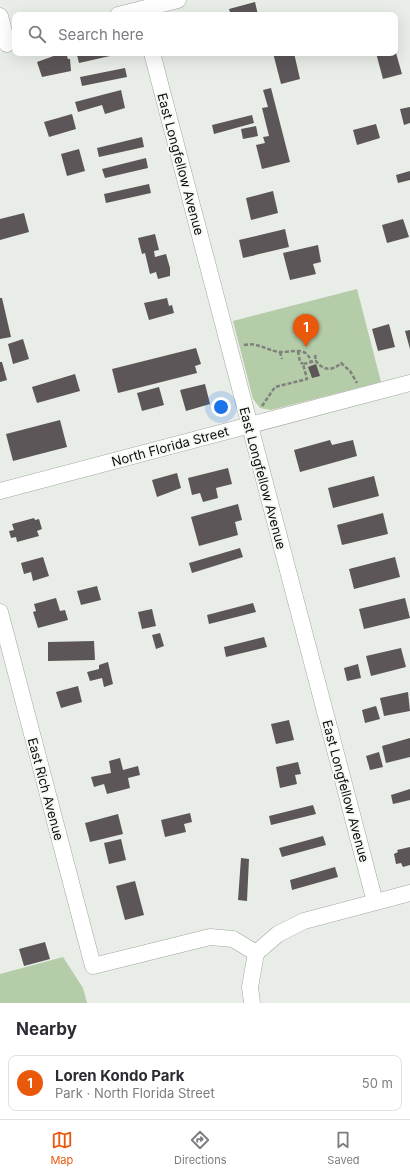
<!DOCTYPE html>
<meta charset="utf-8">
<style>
:root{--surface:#fff;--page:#f2f2f3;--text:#2b2b33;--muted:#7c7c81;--line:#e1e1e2;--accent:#ea580c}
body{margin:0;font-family:Inter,sans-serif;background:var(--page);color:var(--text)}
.you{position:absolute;left:221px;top:407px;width:14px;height:14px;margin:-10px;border:3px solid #fff;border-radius:50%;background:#1a73e8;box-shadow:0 0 0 6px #1a73e833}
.badge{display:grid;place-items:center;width:26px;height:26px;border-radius:50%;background:var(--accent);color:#fff;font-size:13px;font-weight:700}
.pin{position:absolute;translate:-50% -33px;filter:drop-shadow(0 1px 2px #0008)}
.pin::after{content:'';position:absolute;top:21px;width:14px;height:12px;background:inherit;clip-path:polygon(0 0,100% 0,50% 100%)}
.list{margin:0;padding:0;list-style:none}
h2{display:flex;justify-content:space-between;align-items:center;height:52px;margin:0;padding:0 16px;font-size:17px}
h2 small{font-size:13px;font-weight:400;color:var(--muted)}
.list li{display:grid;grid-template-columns:26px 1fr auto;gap:12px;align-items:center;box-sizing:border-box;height:56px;margin:0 8px 8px;padding:0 8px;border:1px solid var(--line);border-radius:8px}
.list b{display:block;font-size:15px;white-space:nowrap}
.list p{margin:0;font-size:13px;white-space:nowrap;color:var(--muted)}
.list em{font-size:13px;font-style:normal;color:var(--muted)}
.icon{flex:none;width:22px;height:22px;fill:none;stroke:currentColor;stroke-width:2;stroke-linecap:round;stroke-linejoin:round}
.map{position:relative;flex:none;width:410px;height:1003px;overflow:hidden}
.search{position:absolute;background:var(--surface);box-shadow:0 4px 16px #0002;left:12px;right:12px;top:12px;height:44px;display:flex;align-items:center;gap:10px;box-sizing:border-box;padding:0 14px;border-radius:8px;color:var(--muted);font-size:15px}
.sheet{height:116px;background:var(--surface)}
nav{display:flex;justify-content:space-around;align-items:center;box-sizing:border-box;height:56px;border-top:1px solid var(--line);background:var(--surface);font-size:11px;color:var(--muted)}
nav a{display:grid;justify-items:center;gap:2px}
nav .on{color:var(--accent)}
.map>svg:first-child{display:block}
.green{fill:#b5cca8}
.building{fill:#5c5658}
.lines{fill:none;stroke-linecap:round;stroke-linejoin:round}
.minor-casing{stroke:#a3a7a1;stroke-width:17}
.path{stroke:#7f817d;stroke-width:2.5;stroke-dasharray:4 2;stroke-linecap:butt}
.minor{stroke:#fff;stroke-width:16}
.labels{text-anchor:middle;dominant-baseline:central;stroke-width:4;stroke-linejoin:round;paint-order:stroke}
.street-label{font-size:13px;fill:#0d0e0c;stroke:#f6faf4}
</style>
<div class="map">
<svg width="410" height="1003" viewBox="0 0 410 1003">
<rect width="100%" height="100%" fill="#e9ede7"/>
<g class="green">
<path d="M357,289L381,382L271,410L260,408L253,399L233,321Z"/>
<path d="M63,957L83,988L87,1003H0V974Z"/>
</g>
<g class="building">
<path d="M255,2L258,15H231L229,9Z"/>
<path d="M62,53H66L68,59H70L71,71L42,77L37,62Z"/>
<path d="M87,53H110V56L79,63L77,55Z"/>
<path d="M273,53H294L300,79L281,84Z"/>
<path d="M376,53H396L402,74L383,79Z"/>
<path d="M125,68L127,77L82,86L80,77Z"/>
<path d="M271,88L290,162L262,169L256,145L265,143L263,137L269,136L262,108L268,107L263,90Z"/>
<path d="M121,90L125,108L105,114L102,105L78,112L75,102Z"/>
<path d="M410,107V123L404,125L400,109Z"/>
<path d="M72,114L76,129L49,137L44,122Z"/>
<path d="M252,115L254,123L214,134L212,125Z"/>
<path d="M376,124L380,138L357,145L353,130Z"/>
<path d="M256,126L258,136L243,139L241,129Z"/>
<path d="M142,137L144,147L99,157L97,148Z"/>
<path d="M79,149L85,171L67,176L61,154Z"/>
<path d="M146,158L148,168L105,178L102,169Z"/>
<path d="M410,171V180L398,183L396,175Z"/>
<path d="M149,184L151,193L106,203L104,194Z"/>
<path d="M273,191L278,213L251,220L246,198Z"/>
<path d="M24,213L29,232L0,240V219Z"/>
<path d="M403,219L409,237L387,243L382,225Z"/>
<path d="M285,229L289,247L243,258L239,240Z"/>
<path d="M155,234L159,250L154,251L155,257L166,254L170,268V276L158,279L156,272L150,274L145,253L142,254L138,238Z"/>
<path d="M318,245L321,262L313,264L316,274L290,280L283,253Z"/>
<path d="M0,298H2L11,337L0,339Z"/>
<path d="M167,298L169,306L172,305L174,313L149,320L144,303Z"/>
<path d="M389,324L395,347L378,351L372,329Z"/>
<path d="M410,330V349L405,331Z"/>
<path d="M23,339L29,359L13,364L8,344Z"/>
<path d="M196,348L201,364L195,366L197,373L118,393L112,369Z"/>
<path d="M0,362H2L7,380L0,382Z"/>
<path d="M316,364L320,376L312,378L308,367Z"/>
<path d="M75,374L80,391L37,403L32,387Z"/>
<path d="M205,384L210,404L186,411L180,390Z"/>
<path d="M159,387L164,405L142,411L137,393Z"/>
<path d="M60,420L67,447L13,461L6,434Z"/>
<path d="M330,440L332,445L353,440L357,456L300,472L294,450Z"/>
<path d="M228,468L232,484L216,488L218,498L203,502L200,493L192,495L188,478Z"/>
<path d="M177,473L181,488L157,497L152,480Z"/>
<path d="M374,476L379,496L333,508L328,488Z"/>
<path d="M238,504L242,520L235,522L238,535L199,546L191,517Z"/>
<path d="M383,513L388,534L342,545L337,525Z"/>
<path d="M34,518L35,520L39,519L42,529L37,531L39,536L17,542L16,537L11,538L9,531L14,530L12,524Z"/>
<path d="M240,548L243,557L192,573L189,563Z"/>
<path d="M43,557L49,576L33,581L31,572L24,574L21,563Z"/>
<path d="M395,557L400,577L354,589L349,569Z"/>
<path d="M97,586L101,600L81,605L77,591Z"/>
<path d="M56,598L60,611L65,610L68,620L38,628L33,612L36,611L34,604Z"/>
<path d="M405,598L410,618L364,629L359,609Z"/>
<path d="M253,603L256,612L209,624L207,615Z"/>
<path d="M152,609L156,626L142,629L138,612Z"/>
<path d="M160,633L164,646L156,649L152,635Z"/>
<path d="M264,637L267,647L226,657L224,647Z"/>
<path d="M94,641L95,660L48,661V642Z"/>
<path d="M401,648L406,667L371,676L366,656Z"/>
<path d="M108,662L113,684L104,687L102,678L90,681L87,672L99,669V665Z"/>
<path d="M358,664L361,678L347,681L344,668Z"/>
<path d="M78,686L82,702L61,708L56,692Z"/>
<path d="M408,692L410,711L384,716L380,698Z"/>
<path d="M376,706L380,719L365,723L362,710Z"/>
<path d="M289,720L294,740L276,744L271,724Z"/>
<path d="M410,738V757L386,763L382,746Z"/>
<path d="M379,752L383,767L370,770L366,756Z"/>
<path d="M120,758L123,770L138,766L140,775L128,778L130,788L107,794L104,784L94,787L91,777L111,773L109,761Z"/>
<path d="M298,762L301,774L295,775L297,784L280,788L276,767Z"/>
<path d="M410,789V800L393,804L391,795Z"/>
<path d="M313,805L316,814L271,825L269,816Z"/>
<path d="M190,813L192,822L184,824L186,832L165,837L161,820Z"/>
<path d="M118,814L123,834L90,842L85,823Z"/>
<path d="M323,836L326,845L282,857L279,848Z"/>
<path d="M121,839L126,860L109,864L104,843Z"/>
<path d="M410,847V865L403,867L401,863L396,864L394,854L398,852L397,850Z"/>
<path d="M241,858L249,859L247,901L238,900Z"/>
<path d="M335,867L338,877L292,890L290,880Z"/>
<path d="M135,881L144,915L125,920L116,886Z"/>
<path d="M45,942L50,959L24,966L19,949Z"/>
</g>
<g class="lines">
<g class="minor-casing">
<g id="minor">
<path d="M118,15L178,0"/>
<path d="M0,16L7,44"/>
<path d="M152,53L375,902"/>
<path d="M0,491L410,383"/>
<path d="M0,612L93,966L210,937L233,939L256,953"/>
<path d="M256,953L278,934L304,921L410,893"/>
<path d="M252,1003L250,987L256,953"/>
</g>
</g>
<g class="path">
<path d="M244,345C258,342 266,350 279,352C291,353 307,345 311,362L316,361C323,371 333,371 341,363L350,371L357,383"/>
<path d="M298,351L300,362L303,364"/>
<path d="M280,352L282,359"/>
<path d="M315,355L316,361"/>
<path d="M262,406L275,387L307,379L303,364L311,362"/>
</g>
<use href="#minor" class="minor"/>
</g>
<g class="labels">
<g class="street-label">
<text transform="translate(181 164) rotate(75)">East Longfellow Avenue</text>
<text transform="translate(170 446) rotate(-15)">North Florida Street</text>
<text transform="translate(263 478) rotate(75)">East Longfellow Avenue</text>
<text transform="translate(46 789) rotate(75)">East Rich Avenue</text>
<text transform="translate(346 791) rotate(75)">East Longfellow Avenue</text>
</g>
</g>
</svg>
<div class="you"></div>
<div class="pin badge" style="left:306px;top:347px">1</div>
<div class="search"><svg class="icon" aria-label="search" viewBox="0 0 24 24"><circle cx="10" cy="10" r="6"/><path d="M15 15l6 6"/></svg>Search here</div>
</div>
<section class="sheet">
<h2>Nearby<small></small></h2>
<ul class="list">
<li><span class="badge">1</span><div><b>Loren Kondo Park</b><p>Park · North Florida Street</p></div><em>50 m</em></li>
</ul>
</section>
<nav>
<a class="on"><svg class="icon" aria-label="map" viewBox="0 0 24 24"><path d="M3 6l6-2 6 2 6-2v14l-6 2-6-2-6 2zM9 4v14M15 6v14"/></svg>Map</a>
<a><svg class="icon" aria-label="directions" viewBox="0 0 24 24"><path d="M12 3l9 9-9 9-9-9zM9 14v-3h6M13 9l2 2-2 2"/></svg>Directions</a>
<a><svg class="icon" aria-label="saved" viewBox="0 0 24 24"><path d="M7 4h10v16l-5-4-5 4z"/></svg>Saved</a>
</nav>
